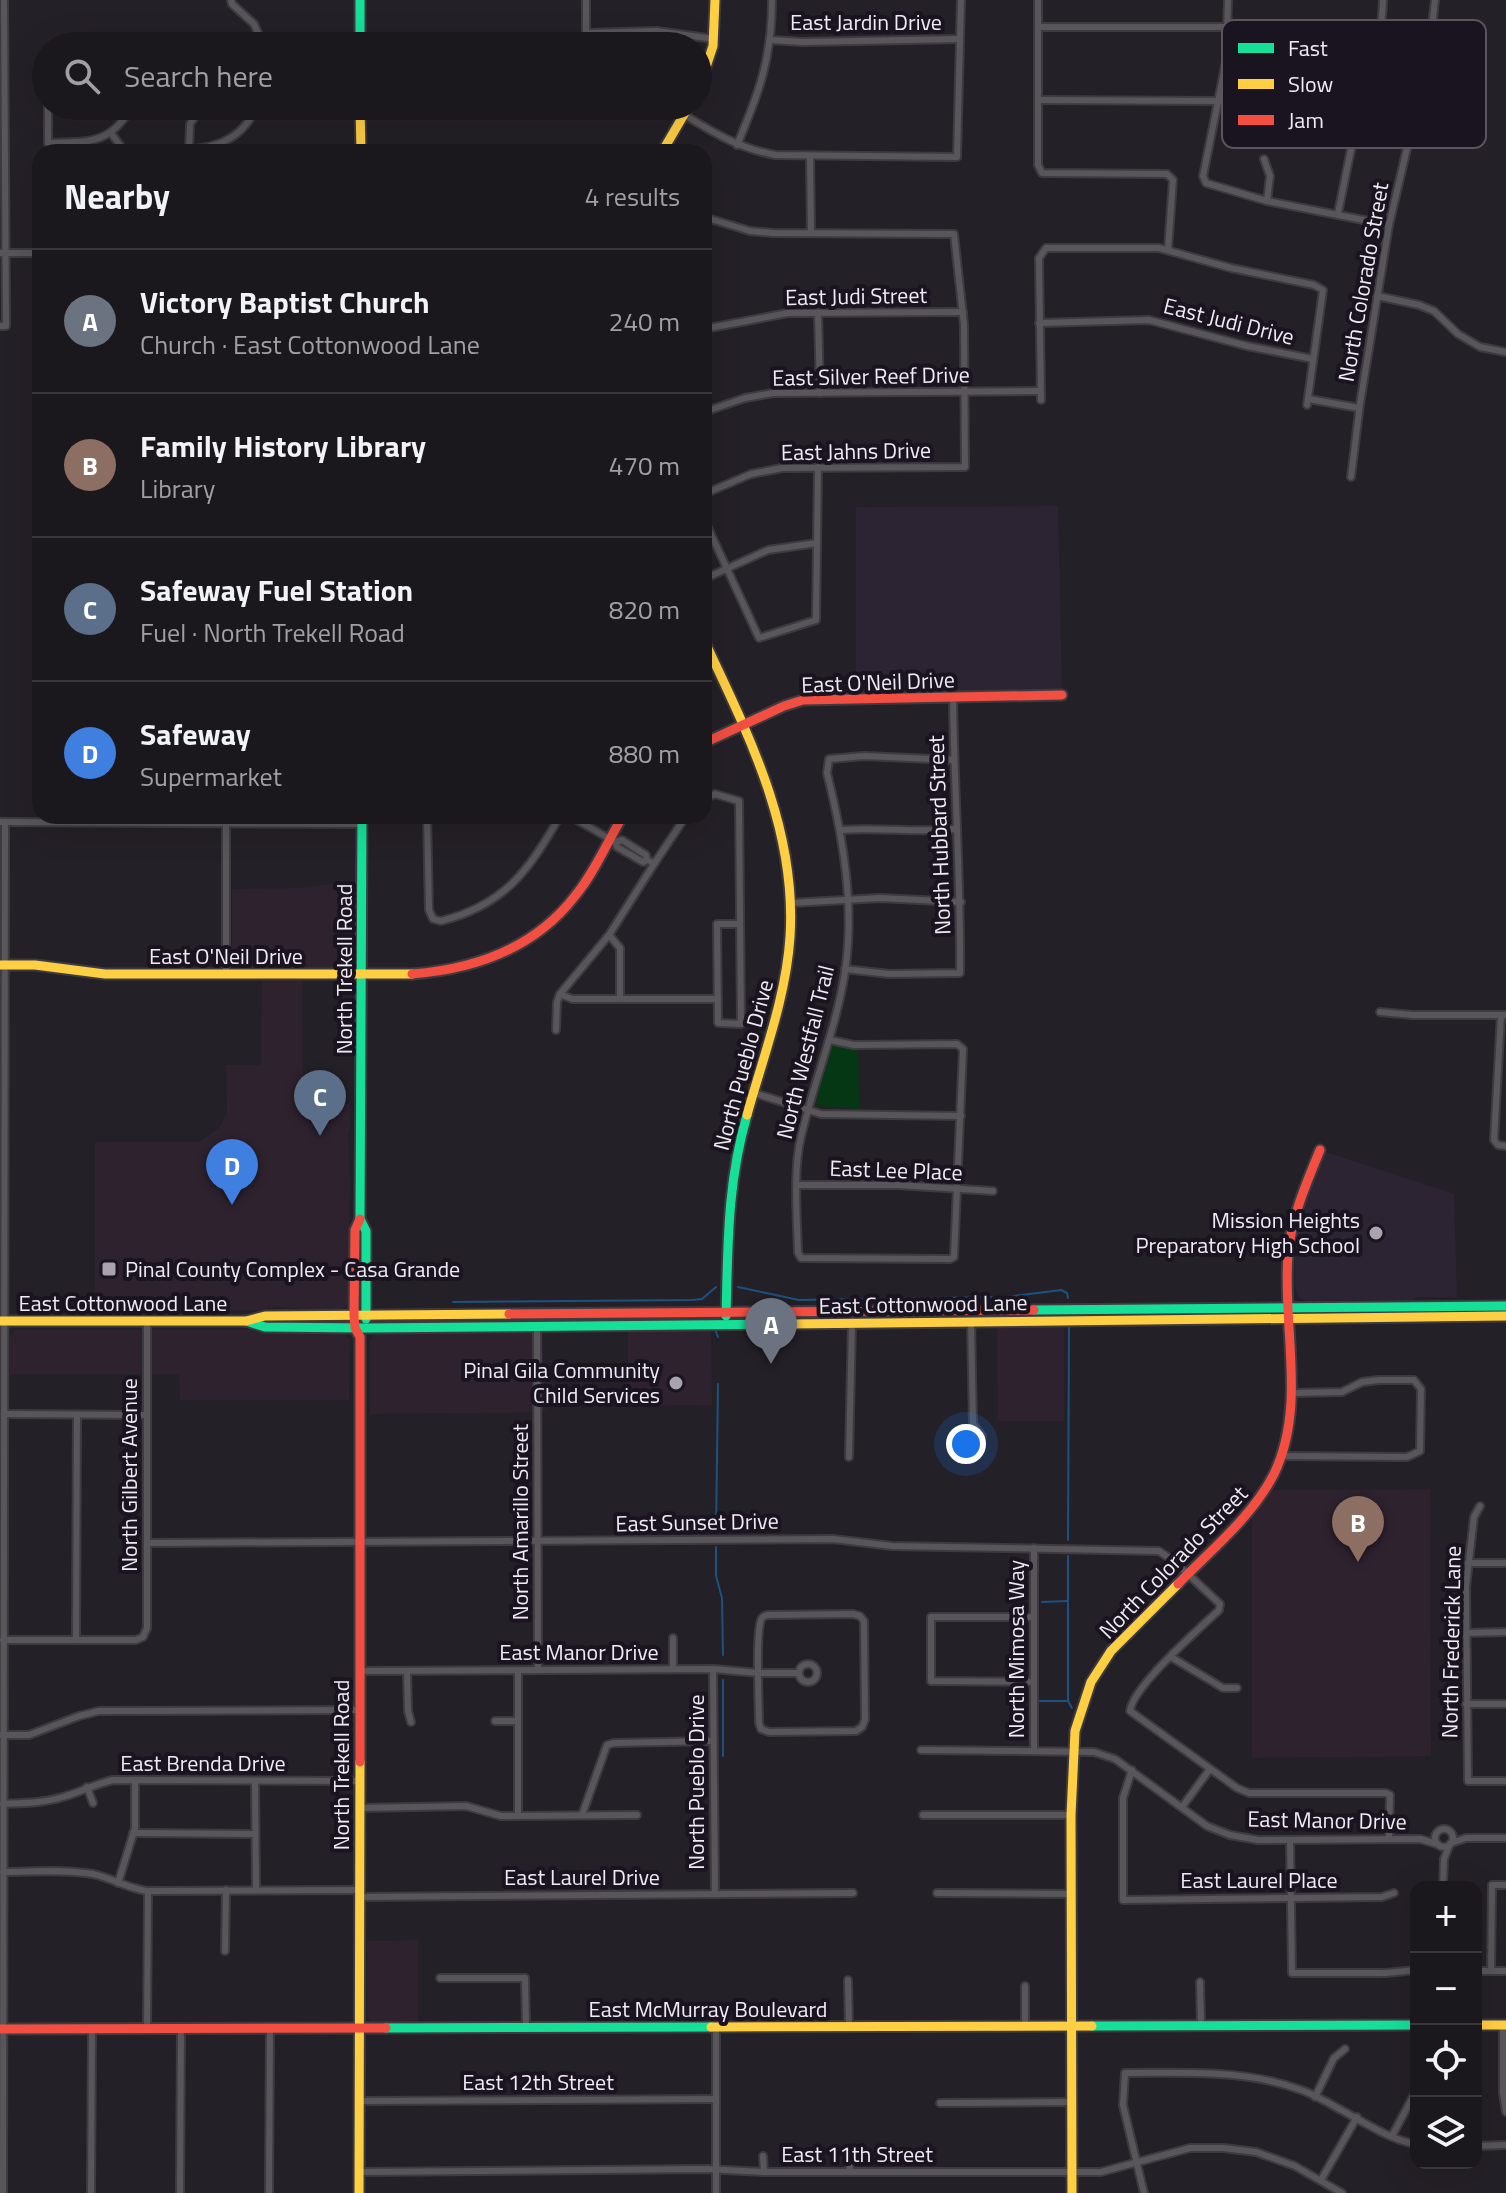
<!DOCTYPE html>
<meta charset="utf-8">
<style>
:root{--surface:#1b181d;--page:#28252a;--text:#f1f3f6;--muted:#a0a0a4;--line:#39373b;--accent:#8c9099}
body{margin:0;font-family:"Titillium Web",sans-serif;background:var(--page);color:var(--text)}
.controls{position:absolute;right:24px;bottom:24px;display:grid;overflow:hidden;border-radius:16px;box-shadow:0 8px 32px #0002}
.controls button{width:72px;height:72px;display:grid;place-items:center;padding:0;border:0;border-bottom:2px solid var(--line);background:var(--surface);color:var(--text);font:40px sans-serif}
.you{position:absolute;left:966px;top:1444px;width:28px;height:28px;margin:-20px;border:6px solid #fff;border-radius:50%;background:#1a73e8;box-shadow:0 0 0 12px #1a73e833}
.badge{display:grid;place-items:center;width:52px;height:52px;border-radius:50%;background:var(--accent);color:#fff;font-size:26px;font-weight:700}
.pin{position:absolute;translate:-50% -66px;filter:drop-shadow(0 2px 4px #0008)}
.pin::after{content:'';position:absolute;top:42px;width:28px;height:24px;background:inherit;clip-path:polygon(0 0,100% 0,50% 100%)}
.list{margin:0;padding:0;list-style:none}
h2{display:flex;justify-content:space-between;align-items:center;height:104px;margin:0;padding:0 32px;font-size:34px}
h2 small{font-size:26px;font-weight:400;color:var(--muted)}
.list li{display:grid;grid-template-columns:52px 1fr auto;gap:24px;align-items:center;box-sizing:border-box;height:144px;padding:0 32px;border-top:2px solid var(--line)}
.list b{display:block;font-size:30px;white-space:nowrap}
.list p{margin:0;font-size:26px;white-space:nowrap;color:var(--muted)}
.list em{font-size:26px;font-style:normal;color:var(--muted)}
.icon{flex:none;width:44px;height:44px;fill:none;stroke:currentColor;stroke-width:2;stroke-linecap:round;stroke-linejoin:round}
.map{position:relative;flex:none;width:1506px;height:2193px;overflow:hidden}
.search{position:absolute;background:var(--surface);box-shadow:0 8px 32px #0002;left:32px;top:32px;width:680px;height:88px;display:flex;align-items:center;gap:20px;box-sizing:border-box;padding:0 28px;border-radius:44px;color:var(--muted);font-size:30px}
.panel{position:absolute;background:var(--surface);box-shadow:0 8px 32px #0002;left:32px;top:144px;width:680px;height:680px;border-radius:24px}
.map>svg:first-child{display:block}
.commercial{fill:#2e222e}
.built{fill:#2c2333}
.green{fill:#053715}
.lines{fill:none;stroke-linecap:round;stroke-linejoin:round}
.stream{stroke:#1d5180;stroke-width:2}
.street-casing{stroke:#3e3b40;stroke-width:10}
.fast-casing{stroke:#3e3b40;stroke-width:13}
.slow-casing{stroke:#3e3b40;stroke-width:13}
.jam-casing{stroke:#3e3b40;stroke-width:13}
.street{stroke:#58565a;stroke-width:6}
.fast{stroke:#16e098;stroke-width:9}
.slow{stroke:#ffcf43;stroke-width:9}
.jam{stroke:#f24e42;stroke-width:9}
.poi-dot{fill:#a8a3ac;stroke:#1a1420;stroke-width:3}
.labels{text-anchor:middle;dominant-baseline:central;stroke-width:8;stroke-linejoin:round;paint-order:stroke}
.street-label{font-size:22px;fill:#efeaf3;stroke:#1a1420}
.poi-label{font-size:22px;fill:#efeaf3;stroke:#1a1420;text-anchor:end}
.key{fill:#1a1420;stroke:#5a545f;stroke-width:2}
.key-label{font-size:22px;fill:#efeaf3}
</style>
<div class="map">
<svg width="1506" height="2193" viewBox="0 0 1506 2193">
<rect width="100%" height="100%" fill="#242027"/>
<g class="commercial">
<path d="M351,881V959L348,965L342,968L232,967V889L304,888Z"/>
<path d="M262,978H302L303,1104H350V1126L348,1134L350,1179L349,1303L340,1310L270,1307L260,1310H95V1142H199L220,1127L227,1112L226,1065H261Z"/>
<path d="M1064,1323V1421H998L997,1324Z"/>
<path d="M628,1327H711L712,1405L628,1406Z"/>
<path d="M498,1329H542L545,1412L370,1414V1341L375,1333L401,1330L479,1332Z"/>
<path d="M15,1330H341L350,1340L349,1400H180L179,1374H10V1336Z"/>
<path d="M1430,1489L1431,1756L1252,1758V1517L1272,1490Z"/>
<path d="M418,1940V2022H371L367,2018V1941Z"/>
</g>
<g class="built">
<path d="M1058,506L1062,695L856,697V507Z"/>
<path d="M1323,1151L1454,1194L1457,1297H1417L1413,1300L1305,1301L1298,1297L1295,1286V1256L1299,1225L1302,1207Z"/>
</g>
<path class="green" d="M832,1044L858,1049L859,1109L816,1106L825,1059Z"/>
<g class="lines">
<g class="stream">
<path d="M738,1287L799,1300L1000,1297"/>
<path d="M1006,1297L1061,1290L1067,1293L1068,1298"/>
<path d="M453,1302L692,1300L702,1299L716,1287"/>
<path d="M715,1329L718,1337"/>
<path d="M716,1531L718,1384"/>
<path d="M1068,1540L1069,1326"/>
<path d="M716,1547V1576L722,1598L723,1655"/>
<path d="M1068,1556V1701L1072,1708"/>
<path d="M1042,1602L1068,1601"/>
<path d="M723,1680V1756"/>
<path d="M1040,1701H1067"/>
</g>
<g class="street-casing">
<g id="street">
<path d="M231,0L232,4L254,24L264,46"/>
<path d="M1038,0V165L1042,173L1167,174L1173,180L1168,249"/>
<path d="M1228,0L1226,62L1203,176L1206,183L1267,201L1389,225"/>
<path d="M1038,27H1233L1286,33L1375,56"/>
<path d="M586,33L657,31L714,39"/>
<path d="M771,40L803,42L960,39"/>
<path d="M586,46V0"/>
<path d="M1038,100L1222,101L1271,107L1356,128"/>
<path d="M48,106V143C87,142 111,145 132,106"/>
<path d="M234,106L253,114"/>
<path d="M670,106C704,127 735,148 776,155L957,157L961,0"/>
<path d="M111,133L125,152"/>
<path d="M737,145C759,93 772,58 772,0"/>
<path d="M189,151L190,124L202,106"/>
<path d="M157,152C198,149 238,151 257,106"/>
<path d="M810,156L811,233"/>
<path d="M1264,159L1270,176L1267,201"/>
<path d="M1338,213C1344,185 1349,156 1356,128C1366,86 1382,44 1383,0"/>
<path d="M704,217L750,231L773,233L954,234L964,325L965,467L782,468L751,474L704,494"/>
<path d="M0,253H40"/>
<path d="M1377,296L1419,305L1434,311L1458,334L1480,347L1506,352"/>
<path d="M818,313L820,393"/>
<path d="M1039,323L1149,320L1247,346L1313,359"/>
<path d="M0,326H6L4,0"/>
<path d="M704,329L788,313L963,312"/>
<path d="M1309,399L1359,408"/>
<path d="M1041,400L1039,258L1046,248H1159L1231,268L1314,285L1323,290L1307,405"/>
<path d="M704,412L745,398L773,393L1040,391"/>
<path d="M1351,477L1360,404L1389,225L1429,55L1435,0"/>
<path d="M704,519L759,638L816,620L818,467"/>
<path d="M704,579L768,550L817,543"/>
<path d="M704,799L715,794L739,801L741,1024L718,1023L717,924H740"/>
<path d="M226,816V973"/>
<path d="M427,816L429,910L433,919L441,921C505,905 529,870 560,816"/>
<path d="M570,816L615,842L622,840L646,855L647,860L643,862L617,847L615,842"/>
<path d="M0,822L362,824"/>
<path d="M841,830C879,827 918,833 956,829"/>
<path d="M651,862L654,864L686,816"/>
<path d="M654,864L609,935L560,994L572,999H718"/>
<path d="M791,903L880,898L961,902"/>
<path d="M609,935L620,948V999"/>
<path d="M845,969L889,974L960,973C961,881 954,789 953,696"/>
<path d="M1380,1012L1413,1015H1506"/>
<path d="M1501,1015L1494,1140L1498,1145L1506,1146"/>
<path d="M556,1030L557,1002L560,994"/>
<path d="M830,1040L854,1045L957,1044L963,1049L954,1257L950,1259L801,1258L798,1253C797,1219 793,1169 801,1137C814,1081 836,1029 845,972C855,906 843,837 827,773L829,759L864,756L954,760"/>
<path d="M754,1093L821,1114L961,1116"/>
<path d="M797,1185H898L993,1191"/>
<path d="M971,1321L973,1424L982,1436"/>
<path d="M537,1326L538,1670"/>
<path d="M4,1414L146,1415"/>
<path d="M1280,1456L1407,1457L1420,1451L1421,1389L1414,1380H1379L1362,1382L1342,1392L1290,1393"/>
<path d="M849,1457L852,1322"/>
<path d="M1480,1506L1474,1517L1466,1587L1468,1781H1506"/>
<path d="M148,1543L833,1539L892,1546L1159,1551L1175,1562L1220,1604L1219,1610C1199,1629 1133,1686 1130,1711L1237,1788L1249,1793H1386L1390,1795L1389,1838"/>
<path d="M1034,1548V1751"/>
<path d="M1468,1563H1506"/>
<path d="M853,1614L860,1616L864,1621L865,1720L862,1727L856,1731L769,1732L761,1729L759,1723C759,1707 755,1627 762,1618C763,1616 765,1616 767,1615Z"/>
<path d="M1034,1617H931V1681L1034,1682"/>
<path d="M1465,1633L1506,1632"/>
<path d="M673,1638V1669"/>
<path d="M3,1640H136L143,1637L147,1628V1321"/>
<path d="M76,1640L77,1415"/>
<path d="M1171,1657L1223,1688H1237"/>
<circle cx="808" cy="1673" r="9"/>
<path d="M713,1669L715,1894"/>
<path d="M360,1671L713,1669L759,1673H799"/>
<path d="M407,1671L408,1711L411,1722"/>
<path d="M518,1671V1816"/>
<path d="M1466,1704H1506"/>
<path d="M495,1721H518"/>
<path d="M0,1735H29L79,1716L99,1711L360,1710"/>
<path d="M921,1750L1094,1752L1115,1759L1207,1826L1230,1835L1258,1840L1420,1839L1437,1844"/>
<path d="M1132,1770L1123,1798V1900L1382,1897L1394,1893"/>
<path d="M255,1781L256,1890"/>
<path d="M87,1787L93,1803"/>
<path d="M3,1804C23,1803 43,1803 63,1797C80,1792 95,1784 113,1780L359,1781"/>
<path d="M1182,1807L1210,1769"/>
<path d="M359,1808L466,1806L501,1816L637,1815"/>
<path d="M582,1815L607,1745L614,1743L713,1741"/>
<path d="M923,1815H1071"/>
<circle cx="1444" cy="1838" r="9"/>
<path d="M133,1833L255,1834"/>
<path d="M1290,1840L1292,1973H1386L1416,1970"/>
<path d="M1451,1843L1466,1838H1506"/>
<path d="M3,1872C32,1872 65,1869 93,1874C112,1878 128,1889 148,1891L359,1890"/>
<path d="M118,1883L135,1828V1780"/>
<path d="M1443,1887L1444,1859L1450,1844"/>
<path d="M937,1893L1072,1894"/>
<path d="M359,1897L853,1893"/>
<path d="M225,1951L226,1890"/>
<path d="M1476,1971H1506"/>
<path d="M1491,1971L1492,1885H1506"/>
<path d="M440,1978H525L526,2027"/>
<path d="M848,1980L849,2027"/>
<path d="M1200,1982L1201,2024"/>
<path d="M1025,1986V2025"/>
<path d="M1503,2025V2093L1506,2112"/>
<path d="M147,2030L148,1891"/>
<path d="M1315,2097L1334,2058L1345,2049"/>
<path d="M359,2101L716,2099"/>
<path d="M940,2103L1071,2102"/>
<path d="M1392,2136L1416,2091"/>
<path d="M1476,2146L1506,2145"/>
<path d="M763,2156L764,2172"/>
<path d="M849,2157L850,2172"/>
<path d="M359,2172L706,2169L764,2172H1101L1190,2148H1223L1256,2152L1295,2166L1342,2193"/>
<path d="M1321,2180L1357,2117"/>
<path d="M3,2193L5,822"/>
<path d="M91,2193L92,2029"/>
<path d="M180,2193L181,2029"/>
<path d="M269,2193L270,2029"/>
<path d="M716,2193V2028"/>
<path d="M1144,2193L1123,2105L1125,2073C1187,2073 1246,2069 1304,2091C1337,2104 1384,2140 1416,2144"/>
</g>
</g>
<g class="fast-casing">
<g id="fast">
<path d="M360,0V46"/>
<path d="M362,816L360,1219L366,1231V1319"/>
<path d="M1034,1310L1506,1306"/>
<path d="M726,1316C728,1245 727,1184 747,1115"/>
<path d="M246,1321L265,1327L366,1328L790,1324"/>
<path d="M1092,2026L1416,2025"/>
<path d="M386,2028L711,2027"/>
</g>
</g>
<g class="slow-casing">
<g id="slow">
<path d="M698,91L713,46L715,0"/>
<path d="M360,106L361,152"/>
<path d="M662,152L689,106"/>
<path d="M704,640C748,734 797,829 790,937C786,998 763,1057 747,1115"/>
<path d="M0,965H35L105,974H412"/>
<path d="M0,1321H246L265,1316L509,1314"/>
<path d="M790,1324L1506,1316"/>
<path d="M1476,2025H1506"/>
<path d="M711,2027L1092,2026"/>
<path d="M359,2193L360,1762"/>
<path d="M1072,2193L1071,1815L1075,1731L1091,1682L1111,1651L1178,1584"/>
</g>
</g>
<g class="jam-casing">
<g id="jam">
<path d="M704,743L784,706L803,700L1062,695"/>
<path d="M412,974C476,969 535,948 575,896C595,872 607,842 623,816"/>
<path d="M509,1314L1034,1310"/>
<path d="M1178,1584C1211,1550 1252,1517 1274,1474C1307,1405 1282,1327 1288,1255C1291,1218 1306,1184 1320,1150"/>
<path d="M360,1762V1337L355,1328L354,1316L355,1230L360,1219"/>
<path d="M0,2029L386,2028"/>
</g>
</g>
<use href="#street" class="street"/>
<use href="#fast" class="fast"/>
<use href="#slow" class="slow"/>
<use href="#jam" class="jam"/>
</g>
<g class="poi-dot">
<circle cx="1376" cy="1233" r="8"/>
<rect x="101" y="1261" width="16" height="16" rx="4"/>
<circle cx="676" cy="1383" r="8"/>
</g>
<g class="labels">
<g class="street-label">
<text x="866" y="22">East Jardin Drive</text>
<text transform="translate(1363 282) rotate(-80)">North Colorado Street</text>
<text transform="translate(856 296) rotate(-1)">East Judi Street</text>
<text transform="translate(1229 321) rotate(14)">East Judi Drive</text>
<text transform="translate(871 376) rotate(-1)">East Silver Reef Drive</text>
<text transform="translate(856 451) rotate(-1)">East Jahns Drive</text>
<text transform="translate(878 682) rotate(-2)">East O'Neil Drive</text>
<text transform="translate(939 835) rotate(-92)">North Hubbard Street</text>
<text x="226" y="956">East O'Neil Drive</text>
<text transform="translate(344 969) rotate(-90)">North Trekell Road</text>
<text transform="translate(805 1052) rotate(-76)">North Westfall Trail</text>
<text transform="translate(743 1065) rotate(-75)">North Pueblo Drive</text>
<text transform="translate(896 1170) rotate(2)">East Lee Place</text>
<text x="123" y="1303">East Cottonwood Lane</text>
<text transform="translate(923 1304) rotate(-1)">East Cottonwood Lane</text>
<text transform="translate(129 1475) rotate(-90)">North Gilbert Avenue</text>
<text transform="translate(520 1522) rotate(-90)">North Amarillo Street</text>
<text transform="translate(697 1522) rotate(-1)">East Sunset Drive</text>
<text transform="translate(1173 1562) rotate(-46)">North Colorado Street</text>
<text transform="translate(1451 1642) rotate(-89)">North Frederick Lane</text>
<text transform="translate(1016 1649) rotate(-90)">North Mimosa Way</text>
<text x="579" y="1652">East Manor Drive</text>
<text x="203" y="1763">East Brenda Drive</text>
<text transform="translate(341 1765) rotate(-90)">North Trekell Road</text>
<text transform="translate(696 1782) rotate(-90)">North Pueblo Drive</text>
<text transform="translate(1327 1820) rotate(1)">East Manor Drive</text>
<text x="582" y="1877">East Laurel Drive</text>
<text x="1259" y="1880">East Laurel Place</text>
<text x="708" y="2009">East McMurray Boulevard</text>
<text x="538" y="2082">East 12th Street</text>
<text x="857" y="2154">East 11th Street</text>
</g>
<g class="poi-label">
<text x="1360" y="1220">Mission Heights<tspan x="1360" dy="25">Preparatory High School</tspan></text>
<text x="125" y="1269" text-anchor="start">Pinal County Complex - Casa Grande</text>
<text x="660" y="1370">Pinal Gila Community<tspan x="660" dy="25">Child Services</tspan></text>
</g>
</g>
<rect x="1222" y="20" width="264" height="128" rx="12" class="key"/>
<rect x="1238" y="43" width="36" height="10" fill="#16e098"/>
<rect x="1238" y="79" width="36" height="10" fill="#ffcf43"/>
<rect x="1238" y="115" width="36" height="10" fill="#f24e42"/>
<g class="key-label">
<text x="1288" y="56">Fast</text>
<text x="1288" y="92">Slow</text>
<text x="1288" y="128">Jam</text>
</g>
</svg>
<div class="controls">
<button>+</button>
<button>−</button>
<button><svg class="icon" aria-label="locate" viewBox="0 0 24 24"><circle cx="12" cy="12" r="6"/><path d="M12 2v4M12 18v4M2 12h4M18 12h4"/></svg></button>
<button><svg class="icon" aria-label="layers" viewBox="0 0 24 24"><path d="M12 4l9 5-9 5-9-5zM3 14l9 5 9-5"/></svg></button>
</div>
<div class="you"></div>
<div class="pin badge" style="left:771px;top:1364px;background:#6b7280">A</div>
<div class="pin badge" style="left:1358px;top:1562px;background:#8d6e63">B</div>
<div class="pin badge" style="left:320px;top:1136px;background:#5c6f8a">C</div>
<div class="pin badge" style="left:232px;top:1205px;background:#3f7fe0">D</div>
<div class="search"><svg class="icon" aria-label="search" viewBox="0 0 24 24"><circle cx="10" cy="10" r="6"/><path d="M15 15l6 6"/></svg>Search here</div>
<section class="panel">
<h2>Nearby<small>4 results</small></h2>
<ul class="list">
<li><span class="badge" style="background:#6b7280">A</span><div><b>Victory Baptist Church</b><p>Church · East Cottonwood Lane</p></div><em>240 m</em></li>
<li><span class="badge" style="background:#8d6e63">B</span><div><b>Family History Library</b><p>Library</p></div><em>470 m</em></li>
<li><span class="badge" style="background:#5c6f8a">C</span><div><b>Safeway Fuel Station</b><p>Fuel · North Trekell Road</p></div><em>820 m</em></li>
<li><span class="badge" style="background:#3f7fe0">D</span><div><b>Safeway</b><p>Supermarket</p></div><em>880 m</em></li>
</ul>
</section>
</div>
